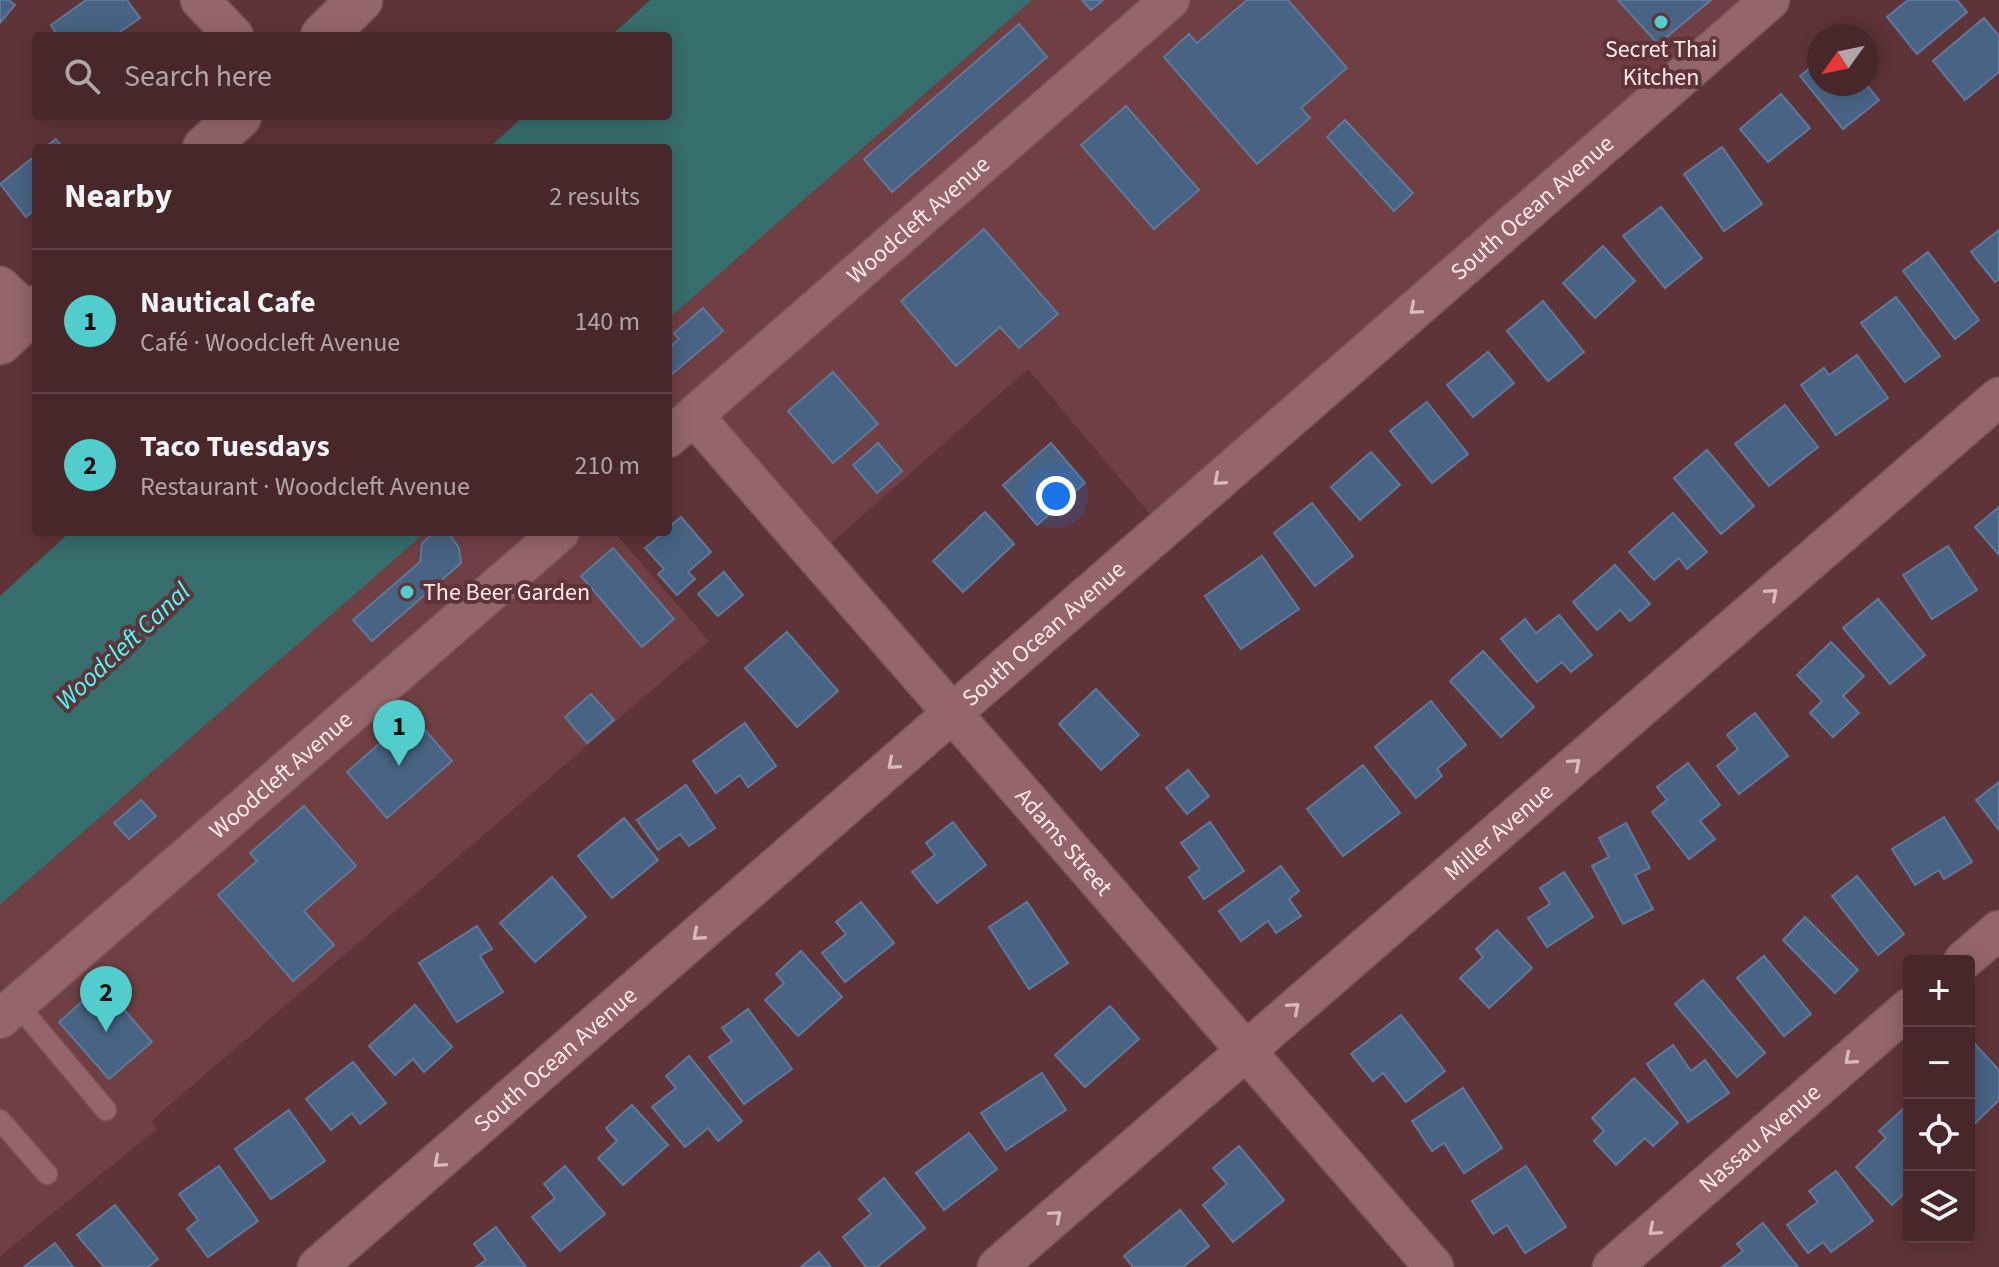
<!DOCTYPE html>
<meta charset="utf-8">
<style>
:root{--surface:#47272a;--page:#4e2f32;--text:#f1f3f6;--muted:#b0a5a8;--line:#5f4447;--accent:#52cdcd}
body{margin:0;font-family:"Source Sans 3",sans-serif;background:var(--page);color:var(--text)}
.controls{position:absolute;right:24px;bottom:24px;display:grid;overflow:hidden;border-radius:8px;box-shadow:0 4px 20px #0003}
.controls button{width:72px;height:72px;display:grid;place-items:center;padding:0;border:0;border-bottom:2px solid var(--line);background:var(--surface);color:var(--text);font:40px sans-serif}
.compass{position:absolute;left:1807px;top:24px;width:72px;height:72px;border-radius:50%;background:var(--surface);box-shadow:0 4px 20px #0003;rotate:237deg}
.you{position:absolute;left:1056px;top:496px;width:28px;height:28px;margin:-20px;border:6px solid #fff;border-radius:50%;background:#1a73e8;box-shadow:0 0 0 12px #1a73e833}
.badge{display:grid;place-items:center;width:52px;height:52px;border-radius:50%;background:var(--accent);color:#111;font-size:26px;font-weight:700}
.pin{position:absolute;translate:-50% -66px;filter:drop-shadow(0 2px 4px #0008)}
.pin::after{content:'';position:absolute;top:42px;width:28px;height:24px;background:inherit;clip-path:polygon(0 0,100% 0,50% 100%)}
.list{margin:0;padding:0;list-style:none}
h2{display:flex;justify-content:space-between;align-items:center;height:104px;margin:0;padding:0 32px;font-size:34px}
h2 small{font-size:26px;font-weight:400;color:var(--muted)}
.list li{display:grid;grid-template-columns:52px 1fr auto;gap:24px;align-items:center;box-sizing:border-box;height:144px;padding:0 32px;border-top:2px solid var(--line)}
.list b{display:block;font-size:30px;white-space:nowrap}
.list p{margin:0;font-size:26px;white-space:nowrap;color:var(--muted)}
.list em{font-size:26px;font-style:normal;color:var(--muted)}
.icon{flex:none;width:44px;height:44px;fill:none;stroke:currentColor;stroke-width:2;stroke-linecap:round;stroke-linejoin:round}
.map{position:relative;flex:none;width:1999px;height:1267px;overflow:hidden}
.search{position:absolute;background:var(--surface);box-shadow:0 4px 20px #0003;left:32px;top:32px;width:640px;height:88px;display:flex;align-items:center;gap:20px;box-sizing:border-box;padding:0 28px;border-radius:8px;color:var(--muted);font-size:30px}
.panel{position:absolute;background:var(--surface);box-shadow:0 4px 20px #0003;left:32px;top:144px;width:640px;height:392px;border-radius:8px}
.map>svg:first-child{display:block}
.built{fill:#703f43}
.water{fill:#376e6e}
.building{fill:#496384;stroke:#5e799b;stroke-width:2}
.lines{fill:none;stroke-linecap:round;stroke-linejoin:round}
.service-casing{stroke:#775458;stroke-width:23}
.minor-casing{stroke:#775458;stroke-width:41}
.tertiary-casing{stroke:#775458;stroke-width:47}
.service{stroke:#956669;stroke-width:20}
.minor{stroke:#956669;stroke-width:38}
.tertiary{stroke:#956669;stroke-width:44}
.oneway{stroke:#dababc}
.poi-dot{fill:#52cdcd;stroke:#5f3438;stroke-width:3}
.labels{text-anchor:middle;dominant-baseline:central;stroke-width:8;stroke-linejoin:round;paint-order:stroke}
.poi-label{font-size:24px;fill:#ffe8e9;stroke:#5f3438}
.street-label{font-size:24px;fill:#ffe8e9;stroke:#5f3438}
.water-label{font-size:26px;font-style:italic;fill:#4affff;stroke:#5f3438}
</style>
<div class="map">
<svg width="1999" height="1267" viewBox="0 0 1999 1267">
<rect width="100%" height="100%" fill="#5f3438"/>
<g class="built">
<path d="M1032,0H1771L1160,526L1028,369L819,554L701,416L668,444V319Z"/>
<path d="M426,532H614L709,641L151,1121L157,1129L0,1256V905Z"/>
</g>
<g class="water">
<path d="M650,0H1032L668,319V148H489L524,116H668V36H611Z"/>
<path d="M70,532H426L0,905V596Z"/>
</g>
<g class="building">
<path d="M0,0H9L15,5L0,23Z"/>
<path d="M86,0H127L140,18L114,36H58L51,25Z"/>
<path d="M1082,0H1103L1091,10Z"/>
<path d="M1247,0H1288L1347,68L1301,108L1310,118L1257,164L1164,57L1189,34L1197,43Z"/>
<path d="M1618,0H1711L1658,44Z"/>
<path d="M1908,0H1957L1967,12L1917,54L1887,17Z"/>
<path d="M1984,18L1999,36V72L1965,100L1933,61Z"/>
<path d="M1019,24L1047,57L892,192L864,159Z"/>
<path d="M1819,61V84H1866L1879,100L1843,129L1800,76Z"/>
<path d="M1781,94L1810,128L1768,162L1740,129Z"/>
<path d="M1126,106L1199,190L1154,229L1081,145Z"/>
<path d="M1345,120L1413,193L1394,211L1327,137Z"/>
<path d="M56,139L63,148H44Z"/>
<path d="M1722,147L1762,204L1724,231L1684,174Z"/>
<path d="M36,155V209L26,217L0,184Z"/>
<path d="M1661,207L1702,258L1665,288L1623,236Z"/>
<path d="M984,229L1058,314L1019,348L1000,327L956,366L901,301Z"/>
<path d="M1999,230V279L1995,282L1971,252Z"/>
<path d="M1603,246L1635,281L1595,318L1563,283Z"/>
<path d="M1928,252L1979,320L1955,339L1903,271Z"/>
<path d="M1896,297L1940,356L1905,382L1861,323Z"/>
<path d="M1543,301L1584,352L1548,381L1507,331Z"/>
<path d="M703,308L723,331L671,375L668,372V349L679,339L674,333Z"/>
<path d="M1488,352L1514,383L1473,417L1447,385Z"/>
<path d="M1857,355L1888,398L1836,435L1801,385L1824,368L1829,375Z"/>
<path d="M833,372L878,424L833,463L788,411Z"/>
<path d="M1427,402L1468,454L1432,483L1390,431Z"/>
<path d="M1785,405L1818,447L1769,486L1735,444Z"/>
<path d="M878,443L902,471L877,493L853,465Z"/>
<path d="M1051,443L1085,483L1037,525L1003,485Z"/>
<path d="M1707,450L1754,506L1721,534L1674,478Z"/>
<path d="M1371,452L1400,485L1360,520L1331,487Z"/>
<path d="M1312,503L1353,556L1315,586L1274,533Z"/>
<path d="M1999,507V555L1975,527Z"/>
<path d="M985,512L1014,544L963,592L933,561Z"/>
<path d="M1673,513L1707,552L1687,569L1679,558L1654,580L1629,552Z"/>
<path d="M681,517L711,552L688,572L695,579L677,595L658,574L664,569L645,548L664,532H668V528Z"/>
<path d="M434,533L449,534L459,548L461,563L372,641L353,620L420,562L422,543Z"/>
<path d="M1948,546L1977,590L1932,619L1903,575Z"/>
<path d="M613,548L674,619L642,647L581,576Z"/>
<path d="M1262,556L1299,609L1241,649L1205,596Z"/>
<path d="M1615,565L1650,604L1630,621L1620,610L1597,630L1573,602Z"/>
<path d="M724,572L743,595L718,616L698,594Z"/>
<path d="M1878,599L1925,655L1890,684L1843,628Z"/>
<path d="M1559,615L1592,655L1571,672L1562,662L1537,682L1501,639L1525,619L1536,633Z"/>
<path d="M787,632L838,691L797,727L745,668Z"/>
<path d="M1831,642L1864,676L1843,696L1859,713L1833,737L1810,713L1822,701L1797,675Z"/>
<path d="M1483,651L1534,707L1501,737L1450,681Z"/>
<path d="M1096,689L1139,735L1101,770L1059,724Z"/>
<path d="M591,694L614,720L587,743L565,717Z"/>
<path d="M1431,701L1466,745L1437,769L1442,776L1416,798L1375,747Z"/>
<path d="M1755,713L1788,756L1739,794L1717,766L1738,749L1727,735Z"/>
<path d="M412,715L452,761L387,818L347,772Z"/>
<path d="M745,723L776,766L748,787L740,775L716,793L693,761Z"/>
<path d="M1688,763L1720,805L1700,821L1715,839L1689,859L1652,812L1667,800L1657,787Z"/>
<path d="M1363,765L1400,813L1343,856L1307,809Z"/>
<path d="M1188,770L1209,796L1187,814L1166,788Z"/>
<path d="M1999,782V830L1976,800Z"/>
<path d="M686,785L715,828L689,846L680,834L658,850L637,820Z"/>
<path d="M141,800L156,816L129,839L114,823Z"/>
<path d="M304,806L356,866L304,911L334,945L293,981L218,895L257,861L250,853Z"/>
<path d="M1944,817L1972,862L1944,879L1939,870L1915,885L1892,849Z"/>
<path d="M624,818L658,860L612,898L578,856Z"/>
<path d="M953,822L986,865L937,903L912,872L935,855L926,843Z"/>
<path d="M1210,822L1244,871L1204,899L1189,877L1200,869L1181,843Z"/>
<path d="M1626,823L1650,868L1635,875L1653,909L1623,924L1592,866L1609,857L1599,838Z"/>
<path d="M1281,866L1299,891L1289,899L1301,916L1276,933L1268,921L1241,941L1219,911Z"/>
<path d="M1564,872L1593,917L1547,947L1528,918L1550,904L1540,888Z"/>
<path d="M1857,876L1904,934L1878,955L1832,896Z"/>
<path d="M552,877L586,917L535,962L500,923Z"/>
<path d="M861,902L894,943L845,982L822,953L846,934L836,922Z"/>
<path d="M1027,902L1068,963L1029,989L989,927Z"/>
<path d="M1805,917L1858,970L1835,993L1783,940Z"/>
<path d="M477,926L492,949L480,956L503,992L457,1022L419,963Z"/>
<path d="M1497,930L1532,968L1489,1008L1460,978L1483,957L1476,949Z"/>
<path d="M801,951L842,997L798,1036L765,1000L784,983L776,974Z"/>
<path d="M1764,956L1811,1014L1784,1036L1737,978Z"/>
<path d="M1703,980L1765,1053L1737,1077L1675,1004Z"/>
<path d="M102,984L152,1042L109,1079L59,1022Z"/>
<path d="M415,1005L452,1047L424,1072L413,1059L395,1075L369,1046Z"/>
<path d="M1110,1006L1139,1039L1085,1087L1055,1055Z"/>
<path d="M748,1009L792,1069L744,1104L709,1057L732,1041L722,1028Z"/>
<path d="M1401,1015L1445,1071L1406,1102L1383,1073L1373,1081L1351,1054Z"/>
<path d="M1971,1040L1999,1070V1100L1969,1129V1041Z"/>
<path d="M1673,1045L1691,1071L1705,1060L1729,1093L1688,1122L1647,1064Z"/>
<path d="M689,1056L742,1121L718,1141L708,1128L685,1147L652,1107L676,1088L666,1076Z"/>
<path d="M353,1062L386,1103L360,1124L352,1113L331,1130L306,1099Z"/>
<path d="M1042,1073L1066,1110L1006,1150L981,1113Z"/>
<path d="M1634,1078L1678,1123L1653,1146L1645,1138L1616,1165L1594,1141L1604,1131L1592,1118Z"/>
<path d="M1463,1088L1502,1148L1464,1173L1444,1143L1432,1151L1412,1121Z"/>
<path d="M632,1105L668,1145L623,1185L598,1158L617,1141L606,1128Z"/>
<path d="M1903,1109L1909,1116V1189L1892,1205L1856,1167L1886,1138L1879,1131Z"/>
<path d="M289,1110L325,1161L271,1199L235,1149Z"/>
<path d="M969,1133L997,1169L944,1210L916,1173Z"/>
<path d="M1239,1146L1284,1200L1233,1242L1203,1205L1227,1184L1213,1168Z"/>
<path d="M219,1166L258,1221L208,1257L187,1229L198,1220L179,1194Z"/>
<path d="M565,1166L605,1214L560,1251L532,1217L555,1198L544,1184Z"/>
<path d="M1526,1166L1566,1227L1525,1253L1507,1225L1493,1234L1472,1201Z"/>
<path d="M1836,1171L1873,1221L1831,1252L1823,1242L1808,1253L1787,1225L1818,1202L1809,1191Z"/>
<path d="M884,1178L925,1228L877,1267H866L843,1237L871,1214L859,1199Z"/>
<path d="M115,1205L158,1259L148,1267H104L77,1235Z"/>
<path d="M1180,1210L1209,1246L1183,1267H1133L1124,1256Z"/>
<path d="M1763,1223L1798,1267H1722L1743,1251L1737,1244Z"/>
<path d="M496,1227L526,1267H476L486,1260L474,1244Z"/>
<path d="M55,1243L73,1267H24Z"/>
<path d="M819,1252L831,1267H801Z"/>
</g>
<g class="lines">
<g class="service-casing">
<g id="service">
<path d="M17,1004L106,1110"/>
<path d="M0,1120L47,1174"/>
</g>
</g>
<g class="minor-casing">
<g id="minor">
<path d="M200,0L234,36"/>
<path d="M0,286L29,314"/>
<path id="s1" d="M694,416L1434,1267"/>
<path id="s2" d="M668,438L1170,0"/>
<path d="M1963,961L1999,930"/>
<path id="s3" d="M0,1019L560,532"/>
<path id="s4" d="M317,1267L1770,0"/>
<path id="s5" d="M997,1267L1999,397"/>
<path id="s6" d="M1612,1267L1909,1008"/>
</g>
</g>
<g class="tertiary-casing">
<g id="tertiary">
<path d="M323,36L360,0"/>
<path d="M205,148L239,116"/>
<path d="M0,342L36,308"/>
</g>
</g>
<use href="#service" class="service"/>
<use href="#minor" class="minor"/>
<use href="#tertiary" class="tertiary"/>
</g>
<defs><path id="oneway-chevron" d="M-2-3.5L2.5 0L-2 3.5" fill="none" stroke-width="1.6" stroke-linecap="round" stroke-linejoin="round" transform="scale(2)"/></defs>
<g class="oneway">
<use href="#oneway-chevron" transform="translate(1415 309) rotate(139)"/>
<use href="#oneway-chevron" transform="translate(1219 480) rotate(139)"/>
<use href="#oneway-chevron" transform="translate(1772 594) rotate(-41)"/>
<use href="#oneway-chevron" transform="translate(893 764) rotate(139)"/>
<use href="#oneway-chevron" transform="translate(1575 764) rotate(-41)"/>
<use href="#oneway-chevron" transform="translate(698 935) rotate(139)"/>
<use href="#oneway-chevron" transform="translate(1294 1008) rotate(-41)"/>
<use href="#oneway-chevron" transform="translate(1850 1059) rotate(139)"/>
<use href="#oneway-chevron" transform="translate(439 1162) rotate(139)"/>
<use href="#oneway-chevron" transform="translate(1056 1216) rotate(-41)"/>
<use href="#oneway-chevron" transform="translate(1654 1230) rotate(139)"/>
</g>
<g class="poi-dot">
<circle cx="1661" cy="22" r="8"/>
<circle cx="407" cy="592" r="8"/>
</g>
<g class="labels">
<g class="poi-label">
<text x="1661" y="49">Secret Thai<tspan x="1661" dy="28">Kitchen</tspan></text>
<text x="423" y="592" text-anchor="start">The Beer Garden</text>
</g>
<g class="street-label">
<text stroke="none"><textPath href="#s4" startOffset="1612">South Ocean Avenue</textPath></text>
<text stroke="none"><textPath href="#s2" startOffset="332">Woodcleft Avenue</textPath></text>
<text stroke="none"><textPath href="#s4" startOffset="964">South Ocean Avenue</textPath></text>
<text stroke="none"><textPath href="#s3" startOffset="372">Woodcleft Avenue</textPath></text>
<text stroke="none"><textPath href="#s5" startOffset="664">Miller Avenue</textPath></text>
<text stroke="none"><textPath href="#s1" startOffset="564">Adams Street</textPath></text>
<text stroke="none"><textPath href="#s4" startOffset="316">South Ocean Avenue</textPath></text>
<text stroke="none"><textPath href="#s6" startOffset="196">Nassau Avenue</textPath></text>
</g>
<g class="water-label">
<text transform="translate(123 646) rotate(-43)">Woodcleft Canal</text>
</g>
</g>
</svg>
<div class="controls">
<button>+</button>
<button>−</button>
<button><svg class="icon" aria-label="locate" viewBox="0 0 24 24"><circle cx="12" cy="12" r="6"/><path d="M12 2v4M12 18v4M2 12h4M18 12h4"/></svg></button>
<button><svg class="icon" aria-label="layers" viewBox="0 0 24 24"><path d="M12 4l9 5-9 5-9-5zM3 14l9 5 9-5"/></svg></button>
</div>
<svg class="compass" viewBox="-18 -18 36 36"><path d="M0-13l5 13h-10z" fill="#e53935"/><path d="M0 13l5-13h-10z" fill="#b0a5a8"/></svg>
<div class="you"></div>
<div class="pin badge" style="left:399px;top:766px">1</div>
<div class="pin badge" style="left:106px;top:1032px">2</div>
<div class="search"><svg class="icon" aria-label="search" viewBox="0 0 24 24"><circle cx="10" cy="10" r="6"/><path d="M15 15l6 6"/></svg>Search here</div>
<section class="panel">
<h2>Nearby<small>2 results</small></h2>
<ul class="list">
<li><span class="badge">1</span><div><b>Nautical Cafe</b><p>Café · Woodcleft Avenue</p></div><em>140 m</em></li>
<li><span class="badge">2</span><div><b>Taco Tuesdays</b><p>Restaurant · Woodcleft Avenue</p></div><em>210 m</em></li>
</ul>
</section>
</div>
